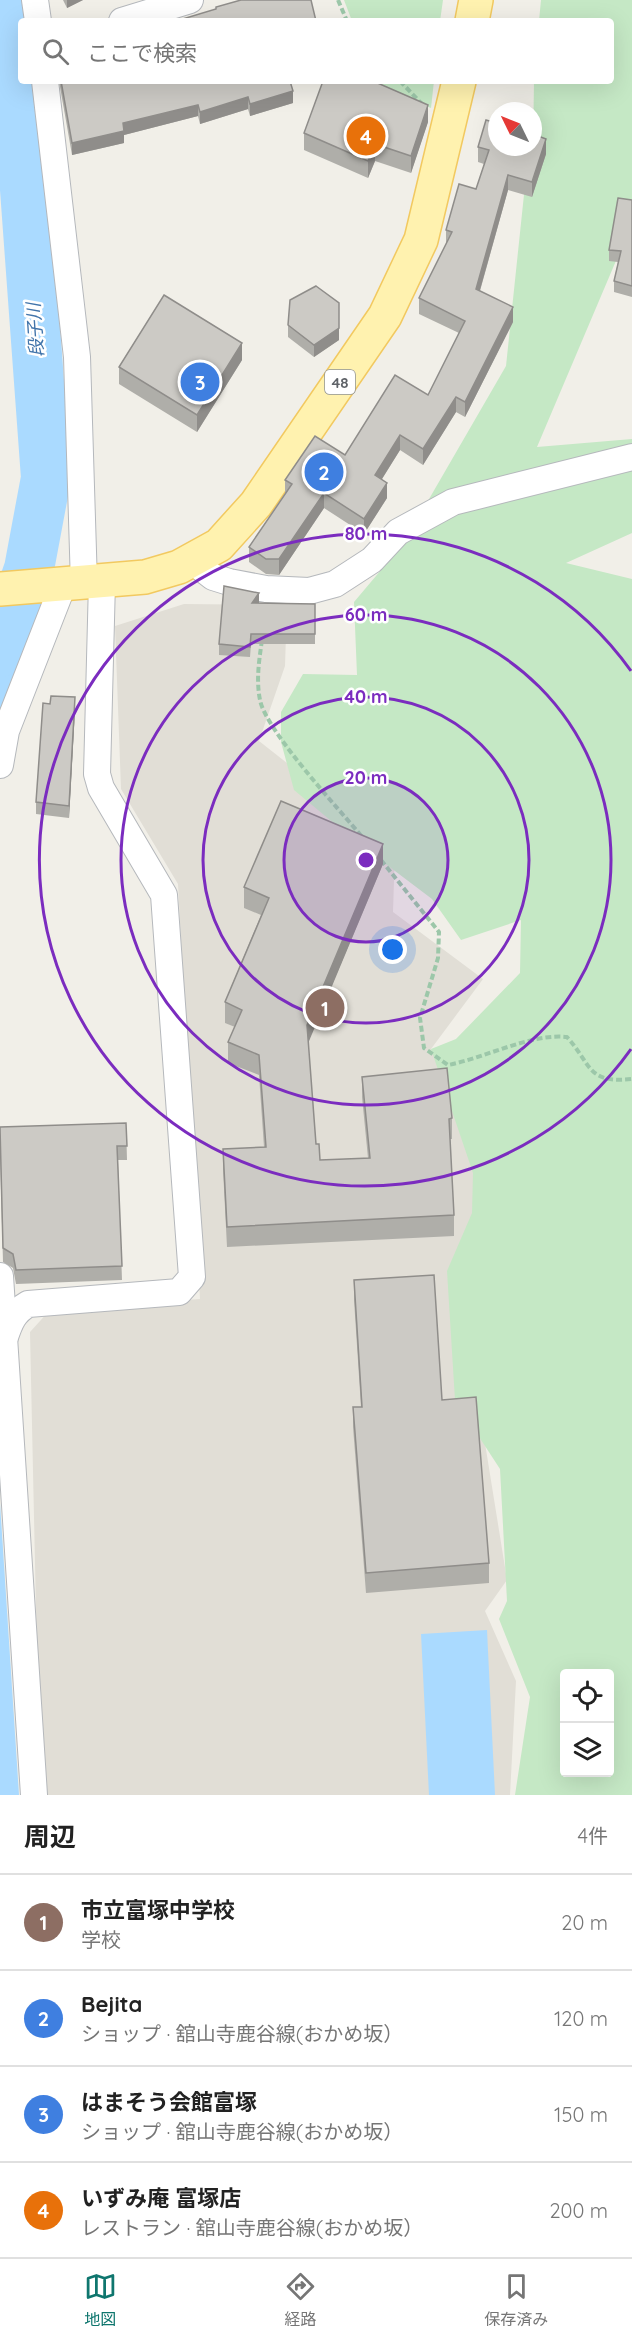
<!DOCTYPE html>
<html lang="ja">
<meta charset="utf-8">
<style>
:root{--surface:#fff;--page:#f2f2f2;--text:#222;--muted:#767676;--line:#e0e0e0;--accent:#0f766e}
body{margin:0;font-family:Quicksand,"Noto Sans JP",sans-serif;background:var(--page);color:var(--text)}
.controls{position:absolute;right:18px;bottom:18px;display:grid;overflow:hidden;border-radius:6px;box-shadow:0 6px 24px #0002}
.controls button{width:54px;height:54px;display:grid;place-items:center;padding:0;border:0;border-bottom:2px solid var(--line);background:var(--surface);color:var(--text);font:30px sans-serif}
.compass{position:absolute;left:488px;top:102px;width:54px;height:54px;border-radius:50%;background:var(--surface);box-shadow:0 6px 24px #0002;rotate:313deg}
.you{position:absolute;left:393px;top:950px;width:21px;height:21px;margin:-15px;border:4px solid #fff;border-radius:50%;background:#1a73e8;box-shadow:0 0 0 9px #1a73e833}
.badge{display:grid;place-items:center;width:39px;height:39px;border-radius:50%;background:var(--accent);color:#fff;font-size:20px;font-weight:700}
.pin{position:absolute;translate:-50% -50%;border:3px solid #fff;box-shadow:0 2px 6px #0006}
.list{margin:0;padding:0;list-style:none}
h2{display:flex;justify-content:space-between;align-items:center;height:78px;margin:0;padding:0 24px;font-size:26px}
h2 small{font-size:20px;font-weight:400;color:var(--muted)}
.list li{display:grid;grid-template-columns:39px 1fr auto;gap:18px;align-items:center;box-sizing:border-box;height:96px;padding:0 24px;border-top:2px solid var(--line)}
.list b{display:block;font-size:22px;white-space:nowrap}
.list p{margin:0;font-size:20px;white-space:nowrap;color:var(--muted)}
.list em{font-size:20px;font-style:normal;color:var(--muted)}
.icon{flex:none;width:33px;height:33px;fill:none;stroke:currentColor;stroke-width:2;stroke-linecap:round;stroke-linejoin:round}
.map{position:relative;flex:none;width:632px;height:1795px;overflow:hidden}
.search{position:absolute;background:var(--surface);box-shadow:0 6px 24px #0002;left:18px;right:18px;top:18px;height:66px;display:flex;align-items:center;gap:15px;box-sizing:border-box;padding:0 21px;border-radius:6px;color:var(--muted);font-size:22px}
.sheet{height:462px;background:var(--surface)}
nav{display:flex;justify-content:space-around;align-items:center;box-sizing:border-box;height:84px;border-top:2px solid var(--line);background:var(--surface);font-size:16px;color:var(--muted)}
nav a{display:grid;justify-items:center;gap:3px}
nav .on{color:var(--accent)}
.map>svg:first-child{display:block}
.education{fill:#e1ded6}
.green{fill:#c5e8c5;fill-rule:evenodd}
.water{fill:#aadaff}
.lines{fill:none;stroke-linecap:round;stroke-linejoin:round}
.river{stroke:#aadaff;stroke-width:50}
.minor-casing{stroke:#b5b8bc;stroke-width:28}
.primary-casing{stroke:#f2c960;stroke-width:36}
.path{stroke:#9cc7a9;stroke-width:4;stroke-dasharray:6 3;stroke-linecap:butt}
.minor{stroke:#fff;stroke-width:26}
.primary{stroke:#fff2af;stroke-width:33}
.wall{fill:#afaea9}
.shaded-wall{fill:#8f8d8a}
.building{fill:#cccac5;stroke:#8f8d8a;stroke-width:1.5}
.ring{fill:none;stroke:#7b2cbf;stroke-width:3}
.labels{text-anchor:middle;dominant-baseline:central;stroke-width:5;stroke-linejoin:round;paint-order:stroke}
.shield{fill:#fff;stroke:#8f9295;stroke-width:1.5}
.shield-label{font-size:15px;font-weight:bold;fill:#5f6368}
.water-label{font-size:18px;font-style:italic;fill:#4174aa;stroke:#fff}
.centre{fill:#7b2cbf;stroke:#fff;stroke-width:3}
.ring-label{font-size:18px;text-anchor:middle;font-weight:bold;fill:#7b2cbf;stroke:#fff;stroke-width:5;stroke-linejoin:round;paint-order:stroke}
</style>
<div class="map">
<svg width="632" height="1795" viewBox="0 0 632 1795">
<rect width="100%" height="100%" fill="#f1efe8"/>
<path class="education" d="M184,604L287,605L285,666L259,741L395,848L393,912L483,979L431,1049L506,1174L484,1437L507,1580L485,1611L516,1681L510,1795H40L30,1332L50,1310L200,1299L178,884L121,789L115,626Z"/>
<g class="green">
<path d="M344,0H443L440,21H352Z"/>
<path d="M541,0H632V223L537,447L632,439V533L566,563L632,579V1795H515L530,1697L499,1619L507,1601L500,1469L455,1400L447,1271L472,1213L473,1173L431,1049L456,1039L520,973L521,920L461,940L432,899L354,840L294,790L281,742V712L303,674L357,675L354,602L403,544L506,366L529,147H533L534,81H611V21H539ZM564,1674H610V1772H564Z"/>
<path d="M362,81H434L431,108Z"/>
</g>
<g class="water">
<path d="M27,635L0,737V636Z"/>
<path d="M0,1503L19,1795H0Z"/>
<path d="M487,1630L495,1795H429L421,1634Z"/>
</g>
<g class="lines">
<path class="river" d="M0,3L22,148L46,478L29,569L0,652"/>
<g class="minor-casing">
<g id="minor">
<path d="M35,0L38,21"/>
<path d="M122,21L190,0"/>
<path d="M45,81L77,357L84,584"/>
<path d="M191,560L213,577L229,582L266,589L309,591L335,584L372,560L398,532L453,502L632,457"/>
<path d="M0,765L6,731L63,585"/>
<path d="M0,1276L34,1795"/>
<path d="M5,1337C10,1322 14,1312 28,1304L179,1292L192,1277L164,895L101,788L97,774L102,582"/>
</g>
</g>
<g class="primary-casing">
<g id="primary">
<path d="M472,21L476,0"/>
<path d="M0,589L145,577L179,567L219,545L256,504L385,316L421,240L459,81"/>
</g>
</g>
<g class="path">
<path d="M338,0L347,21"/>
<path d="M400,81L422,104"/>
<path d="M262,640C259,661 256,680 260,700C266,731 340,810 363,838"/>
<path d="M381,860L439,932L438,958L420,1018L424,1048L448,1065C485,1058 531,1033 567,1037C592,1065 587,1084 632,1079"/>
</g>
<use href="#minor" class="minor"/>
<use href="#primary" class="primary"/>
</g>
<g class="wall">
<path d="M63,0H83L67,8Z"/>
<path d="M59,81H290L293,103L250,116L248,109L200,124L198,116L124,135V143L72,155Z"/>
<path d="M428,122L411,173L375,161L368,178L304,150V133Z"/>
<path d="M478,147L546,154L532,197L508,190L480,291L513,322L465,417L456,412L423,465L400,450L382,479L387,498L364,534L324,508L279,575L266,574L249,562V547L285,494V480L345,455L428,395L459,333L419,314V298L446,245V230L476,189L484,164L478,162Z"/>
<path d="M632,200V297L614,292V281L618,262L609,261V250Z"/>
<path d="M288,325L339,340L314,357L288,337Z"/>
<path d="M242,360L197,432L119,384V367Z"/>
<path d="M315,604V644H251L250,657L219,655V644Z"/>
<path d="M75,709L69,818L36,814V802Z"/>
<path d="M383,864L308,1042L316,1144L320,1160L368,1158L362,1097V1077L452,1118V1139H450L454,1215V1236L227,1247L223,1169V1149L264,1147L259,1075L228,1063V1042L235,1027L225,1023V1002L261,915L244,908V887Z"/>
<path d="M126,1123L127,1160H118L122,1280L16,1284L13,1268L3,1262L0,1155Z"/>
<path d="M354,1280L442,1400L489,1563V1583L366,1593L353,1427V1407H361L354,1300Z"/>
</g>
<g class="shaded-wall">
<path d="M67,0H83L67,8Z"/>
<path d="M293,91V103L250,116V104Z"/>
<path d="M248,97V109L200,124V112Z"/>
<path d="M198,105V116L124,135V143L72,155V143L123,123Z"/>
<path d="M428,105V122L411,173V156Z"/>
<path d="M546,139V154L532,197V182Z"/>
<path d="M375,144V161L368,178V161Z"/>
<path d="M508,175V190L476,304V289Z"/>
<path d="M513,307V322L465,417V402Z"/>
<path d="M339,328V340L314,357V345Z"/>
<path d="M242,343V360L197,432V415Z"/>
<path d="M456,397V412L423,465V449Z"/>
<path d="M400,435V450L375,490V475Z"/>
<path d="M387,483V498L364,534V519Z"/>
<path d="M324,493V508L279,575V559Z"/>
<path d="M259,593V603H252Z"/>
<path d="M75,697V709L69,818V806Z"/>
<path d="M383,844V864L307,1046V1025Z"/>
</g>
<g class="building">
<path d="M241,0H311L316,21H176L216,9V7Z"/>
<path d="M61,81H290L293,91L250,104L248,97L200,112L198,105L123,123L124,131L72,143Z"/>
<path d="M323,81H373L428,105L411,156L375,144L368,161L304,133Z"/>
<path d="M486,120L497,123V147H533V134L546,139L532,182L508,175L476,289L513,307L465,402L456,397L423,449L400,435L375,475L387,483L364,519L324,493L279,559H266L249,547L292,484L285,480L315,436L345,455L395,375L428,395L465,321L419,298L452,232L446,230L459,184L476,189L489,150L478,147Z"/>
<path d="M618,198L632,200V286L614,281L621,251L609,250Z"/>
<path d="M316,286L339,303V328L314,345L288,325L290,300Z"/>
<path d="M164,295L242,343L197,415L119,367Z"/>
<path d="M224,586L259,593L252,603L315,604V634H251L250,647L219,644Z"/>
<path d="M51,696L75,697L69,806L36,802L43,703L50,704Z"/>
<path d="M281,801L383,844L307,1025L316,1144H319L320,1160L370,1158L362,1077L447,1068L452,1118L449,1119L454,1215L227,1227L223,1149L266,1147L259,1055L228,1042L242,1010L225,1002L269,898L244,887Z"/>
<path d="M126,1123L127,1146H117L122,1266L16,1270L13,1254L3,1248L0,1127Z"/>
<path d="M434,1275L442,1400L476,1397L489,1563L366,1573L353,1407H362L354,1280Z"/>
</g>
<circle cx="366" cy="860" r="82" fill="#7b2cbf" fill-opacity=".12"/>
<g class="ring">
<circle cx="366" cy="860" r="82"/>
<circle cx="366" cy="860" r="163"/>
<circle cx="366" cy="860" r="245"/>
<path d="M631 1049A326 326 0 1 1 631 671"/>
</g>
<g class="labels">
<rect class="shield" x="325" y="370" width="30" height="24" rx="4.5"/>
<g class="shield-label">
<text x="340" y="382">48</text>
</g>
<g class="water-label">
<text transform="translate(35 330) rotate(-94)">段子川</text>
</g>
</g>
<circle cx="366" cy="860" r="9" class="centre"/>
<g class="ring-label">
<text x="366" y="540">80 m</text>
<text x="366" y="621">60 m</text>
<text x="366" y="703">40 m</text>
<text x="366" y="784">20 m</text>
</g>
</svg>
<div class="controls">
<button><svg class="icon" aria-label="locate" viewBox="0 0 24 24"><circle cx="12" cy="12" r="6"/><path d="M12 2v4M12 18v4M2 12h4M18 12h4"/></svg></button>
<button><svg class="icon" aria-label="layers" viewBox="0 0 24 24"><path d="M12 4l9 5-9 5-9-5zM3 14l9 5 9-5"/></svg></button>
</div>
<svg class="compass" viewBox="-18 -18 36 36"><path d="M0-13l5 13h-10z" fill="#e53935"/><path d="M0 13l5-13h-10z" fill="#767676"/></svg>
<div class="you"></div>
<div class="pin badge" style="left:325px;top:1008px;background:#8d6e63">1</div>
<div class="pin badge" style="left:324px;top:472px;background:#3f7fe0">2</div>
<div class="pin badge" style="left:200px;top:382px;background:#3f7fe0">3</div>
<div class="pin badge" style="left:366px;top:136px;background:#e8710a">4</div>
<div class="search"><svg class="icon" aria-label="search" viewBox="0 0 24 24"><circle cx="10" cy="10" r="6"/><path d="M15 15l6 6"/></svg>ここで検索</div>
</div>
<section class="sheet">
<h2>周辺<small>4件</small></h2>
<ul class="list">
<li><span class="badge" style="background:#8d6e63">1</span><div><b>市立富塚中学校</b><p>学校</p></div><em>20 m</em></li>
<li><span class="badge" style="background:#3f7fe0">2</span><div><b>Bejita</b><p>ショップ · 舘山寺鹿谷線(おかめ坂）</p></div><em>120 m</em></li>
<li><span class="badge" style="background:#3f7fe0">3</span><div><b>はまそう会館富塚</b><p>ショップ · 舘山寺鹿谷線(おかめ坂）</p></div><em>150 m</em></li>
<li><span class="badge" style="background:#e8710a">4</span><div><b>いずみ庵 富塚店</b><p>レストラン · 舘山寺鹿谷線(おかめ坂）</p></div><em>200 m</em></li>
</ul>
</section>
<nav>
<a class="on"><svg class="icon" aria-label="map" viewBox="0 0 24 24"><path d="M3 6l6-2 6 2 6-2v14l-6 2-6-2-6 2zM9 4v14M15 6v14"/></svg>地図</a>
<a><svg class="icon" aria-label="directions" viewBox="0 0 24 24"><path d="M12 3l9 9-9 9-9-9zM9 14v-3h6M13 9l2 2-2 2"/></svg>経路</a>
<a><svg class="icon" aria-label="saved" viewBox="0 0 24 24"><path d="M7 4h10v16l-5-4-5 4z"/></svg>保存済み</a>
</nav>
